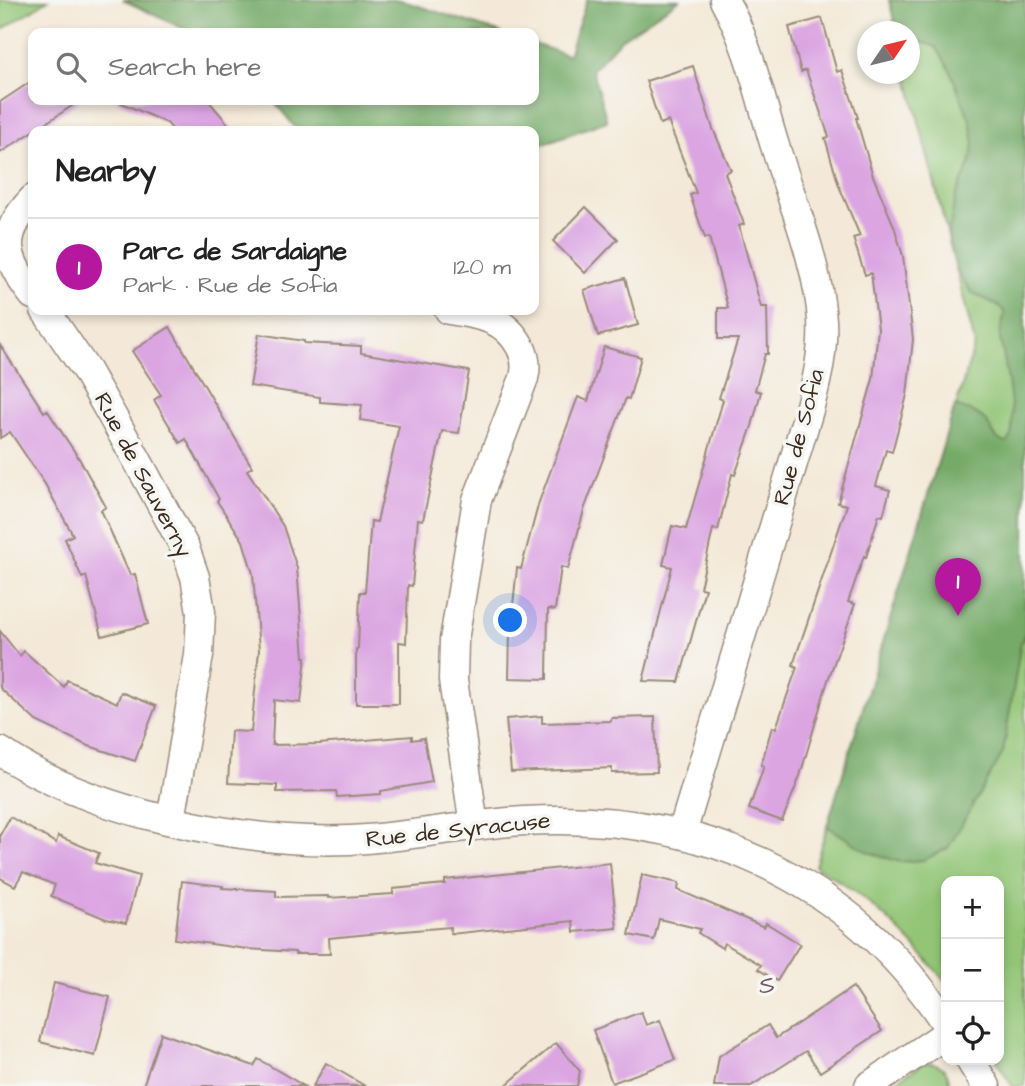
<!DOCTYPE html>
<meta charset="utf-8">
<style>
:root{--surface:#fff;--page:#f2f2f2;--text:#222;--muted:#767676;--line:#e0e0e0;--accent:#b5179e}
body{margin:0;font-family:"Architects Daughter",sans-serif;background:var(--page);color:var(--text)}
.controls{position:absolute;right:21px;bottom:21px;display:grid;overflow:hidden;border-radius:14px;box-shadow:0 4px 10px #0003}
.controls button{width:63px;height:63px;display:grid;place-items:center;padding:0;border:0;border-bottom:2px solid var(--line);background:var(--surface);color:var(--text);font:35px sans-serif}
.compass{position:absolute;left:857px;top:21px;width:63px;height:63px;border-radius:50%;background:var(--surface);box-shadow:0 4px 10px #0003;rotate:55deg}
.you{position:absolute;left:511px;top:621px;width:24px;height:24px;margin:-18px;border:5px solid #fff;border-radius:50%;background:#1a73e8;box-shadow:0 0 0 10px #1a73e833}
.badge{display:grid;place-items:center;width:46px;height:46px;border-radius:50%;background:var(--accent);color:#fff;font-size:23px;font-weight:700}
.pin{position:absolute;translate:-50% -58px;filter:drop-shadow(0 2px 4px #0008)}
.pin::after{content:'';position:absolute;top:37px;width:24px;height:21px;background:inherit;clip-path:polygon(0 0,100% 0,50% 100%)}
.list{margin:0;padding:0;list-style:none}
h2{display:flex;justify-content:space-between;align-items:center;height:91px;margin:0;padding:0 28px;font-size:30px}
h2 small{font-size:23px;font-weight:400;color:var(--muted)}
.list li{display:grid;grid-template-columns:46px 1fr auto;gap:21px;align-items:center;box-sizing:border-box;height:98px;padding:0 28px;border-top:2px solid var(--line)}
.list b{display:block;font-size:26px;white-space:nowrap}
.list p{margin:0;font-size:23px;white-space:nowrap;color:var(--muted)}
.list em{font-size:23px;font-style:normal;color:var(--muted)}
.icon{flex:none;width:38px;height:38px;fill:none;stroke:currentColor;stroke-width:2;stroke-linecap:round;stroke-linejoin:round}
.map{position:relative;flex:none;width:1025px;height:1086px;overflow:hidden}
.search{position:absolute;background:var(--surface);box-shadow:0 4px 10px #0003;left:28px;top:28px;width:511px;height:77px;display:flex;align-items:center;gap:18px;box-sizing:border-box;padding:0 24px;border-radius:14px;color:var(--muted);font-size:26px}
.panel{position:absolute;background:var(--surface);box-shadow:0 4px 10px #0003;left:28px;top:126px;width:511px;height:189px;border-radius:14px}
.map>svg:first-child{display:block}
.green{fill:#92c576;stroke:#66784a;stroke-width:2}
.forest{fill:#75aa67;stroke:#586a42;stroke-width:2}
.building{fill:#dba5e2}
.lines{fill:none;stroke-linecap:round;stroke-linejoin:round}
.street-casing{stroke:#988a7b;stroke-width:31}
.street{stroke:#fff;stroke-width:28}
.labels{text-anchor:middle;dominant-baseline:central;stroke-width:7;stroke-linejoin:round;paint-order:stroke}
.street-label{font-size:23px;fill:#3b2a1e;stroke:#f6f6f2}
.neighbourhood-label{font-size:24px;letter-spacing:2px;fill:#735563;stroke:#f6f6f2}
</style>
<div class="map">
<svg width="1025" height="1086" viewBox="0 0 1025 1086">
<rect width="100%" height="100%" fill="#f6f6f2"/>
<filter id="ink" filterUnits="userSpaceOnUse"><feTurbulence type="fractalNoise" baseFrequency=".0143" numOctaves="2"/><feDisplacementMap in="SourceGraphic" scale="14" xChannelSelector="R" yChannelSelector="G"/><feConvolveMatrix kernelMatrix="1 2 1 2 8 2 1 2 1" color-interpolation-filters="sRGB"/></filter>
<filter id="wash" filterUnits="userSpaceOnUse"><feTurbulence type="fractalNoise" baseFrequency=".00686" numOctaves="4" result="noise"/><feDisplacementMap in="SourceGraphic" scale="28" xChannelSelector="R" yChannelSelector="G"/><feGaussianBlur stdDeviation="1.57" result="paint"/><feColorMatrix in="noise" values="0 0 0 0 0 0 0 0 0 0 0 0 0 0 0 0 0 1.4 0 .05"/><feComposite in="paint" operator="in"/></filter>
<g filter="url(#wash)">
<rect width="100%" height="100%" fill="#f4e9d8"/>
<g class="green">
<path d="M0,0H48L0,31Z"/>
<path d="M889,0H1025V1086H1012L996,1060H999V881H946V983C910,937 866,895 815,866L975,344L907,74H909V32L897,31Z"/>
<path d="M925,1062C940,1063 950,1070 949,1086H889Z"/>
</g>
<g class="forest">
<path d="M123,0H400L502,33H193Z"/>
<path d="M587,0H679L621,39L592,70L607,121L534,147V131H298L273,100H534V44L568,55Z"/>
<path d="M889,0H1025V633L1021,642L1003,753L948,848L924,860L900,862L868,852L827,826L955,406C967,410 981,413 988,424C992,429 994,438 1001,441C1025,458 1003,351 1000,339C999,329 1005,321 1004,311L995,304L971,292L956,270L948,235L956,194L970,164L974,144L970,120L949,68L936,47L923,42L910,48L909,32L897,31Z"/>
</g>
<g id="blocks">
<g class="building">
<path d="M822,18L837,72L842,70L858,118H856L873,176L894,226L903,256L913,339L907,395L892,452L886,450L876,486L890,490L883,516L879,515L866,557L864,556L848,602L855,604L827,683L800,776L782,821L749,809L764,766L761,765L772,727L776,728L797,667L793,665L847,505L838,503L873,379L878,329L871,273L865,275L853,238L860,236L839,186L825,138L829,137L806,70L801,72L789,27Z"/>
<path d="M693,66L713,129L731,170L725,173L744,224L739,226L761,307H767L768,354H765L755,390L761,392L752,426L735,475L732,474L718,530L713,529L700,588L705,589L679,682L643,681L672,567L663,565L672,526L686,529L723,400L719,398L738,339H718V308H728L709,237L705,238L690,195L696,193L668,121L660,124L646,81Z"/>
<path d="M33,80V100H81L0,153V102Z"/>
<path d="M115,100H208L234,131H174L167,123Z"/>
<path d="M586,207L618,239L585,273L553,241Z"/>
<path d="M625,278L638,325L598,336L584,290Z"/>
<path d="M170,327L252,467L247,470L283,526L297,568L304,657H306L301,703L274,700L272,745L319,744L412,736V740L424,738L432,782L381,791V794L337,797L336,791L277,792V785L228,783L231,731L251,732L259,650L253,574L243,541L217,501L219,499L186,439L180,443L154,400L161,395L132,351Z"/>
<path d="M259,334L304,341V343L361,346V353L469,371L459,433L442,431L423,520L418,519L412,586L408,585L406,643L399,642V704H356V649H358L360,592H365L371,521L377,522L399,426L360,420L362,405L320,402V397L250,386Z"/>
<path d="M0,345L44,412L47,410L80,460L106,507L101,510L130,575L135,574L148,624L102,636L86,576L82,578L65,539L73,535L45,484L10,432L0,438Z"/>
<path d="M604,347L641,357L629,399L626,398L584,510L568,569L561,567L555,610L548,609L547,679L509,678L510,633L517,568L521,569L539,502L578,397L588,401Z"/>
<path d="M0,631L20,656L24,651L64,687L67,680L117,703L121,692L156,706L135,761L86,745L36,721L0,688Z"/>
<path d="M542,716V723L611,721V718L655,717L657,772L612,773V768L511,772L506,719Z"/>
<path d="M10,817L56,843L58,836L99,853L95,863L139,876L126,923L106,919L51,896L55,885L23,872L15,886L0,878V835Z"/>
<path d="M610,863L617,928L574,932L573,921L451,934L450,927L380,933L329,938L330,954H295V952L247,949L175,939L182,881L223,886L222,888L276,891V897L328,896V898L393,894V889L445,884V880Z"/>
<path d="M642,875L679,883L678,890L764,927L766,923L800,944L777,981L758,969L761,965L724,943L722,948L698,933L700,929L659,919L654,940L629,935Z"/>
<path d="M54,983L110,997L95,1056L40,1042Z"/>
<path d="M853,987L882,1031L820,1072L806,1051L751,1086H714L719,1056L768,1025L776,1038Z"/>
<path d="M641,1012L646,1025L660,1020L675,1060L612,1083L593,1030Z"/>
<path d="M161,1033L254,1066L258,1059L304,1086H143Z"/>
<path d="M556,1043L580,1071L577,1086H505Z"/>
<path d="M326,1063L365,1086H313Z"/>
</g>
</g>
</g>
<g filter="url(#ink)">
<use href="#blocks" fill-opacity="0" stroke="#988a7b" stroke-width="2"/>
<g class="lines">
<g class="street-casing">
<g id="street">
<path d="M33,199C0,234 2,255 33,295"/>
<path d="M45,310L86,370L136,458L185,548L195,577L201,612L199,655L171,820"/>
<path d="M449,310C479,315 504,317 520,346C526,357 527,367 524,378L477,500L454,640L453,680L474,826"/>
<path d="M0,751C89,813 242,844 350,840C408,838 465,824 524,821C698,811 849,876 946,1024"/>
<path d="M682,833L809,410C817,380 824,351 822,320C818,263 792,201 775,146C760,98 749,44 724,0"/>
<path d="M970,1060L986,1086"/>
<path d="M869,1086L946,1034"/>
</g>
</g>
<use href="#street" class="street"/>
</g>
</g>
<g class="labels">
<g class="street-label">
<text transform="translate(799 437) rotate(-75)">Rue de Sofia</text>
<text transform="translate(143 475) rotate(62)">Rue de Sauverny</text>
<text transform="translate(458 830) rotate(-6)">Rue de Syracuse</text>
</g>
<g class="neighbourhood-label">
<text x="768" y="986">S</text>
</g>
</g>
</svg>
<div class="controls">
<button>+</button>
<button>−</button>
<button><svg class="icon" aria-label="locate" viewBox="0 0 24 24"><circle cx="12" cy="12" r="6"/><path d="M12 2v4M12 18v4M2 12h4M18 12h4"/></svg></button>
</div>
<svg class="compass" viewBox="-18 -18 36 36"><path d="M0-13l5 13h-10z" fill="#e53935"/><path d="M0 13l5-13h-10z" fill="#767676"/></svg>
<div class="you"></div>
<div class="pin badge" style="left:958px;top:616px">1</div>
<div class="search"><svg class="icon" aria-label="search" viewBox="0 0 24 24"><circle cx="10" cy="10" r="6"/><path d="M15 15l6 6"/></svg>Search here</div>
<section class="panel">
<h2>Nearby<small></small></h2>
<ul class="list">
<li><span class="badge">1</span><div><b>Parc de Sardaigne</b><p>Park · Rue de Sofia</p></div><em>120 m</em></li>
</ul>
</section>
</div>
